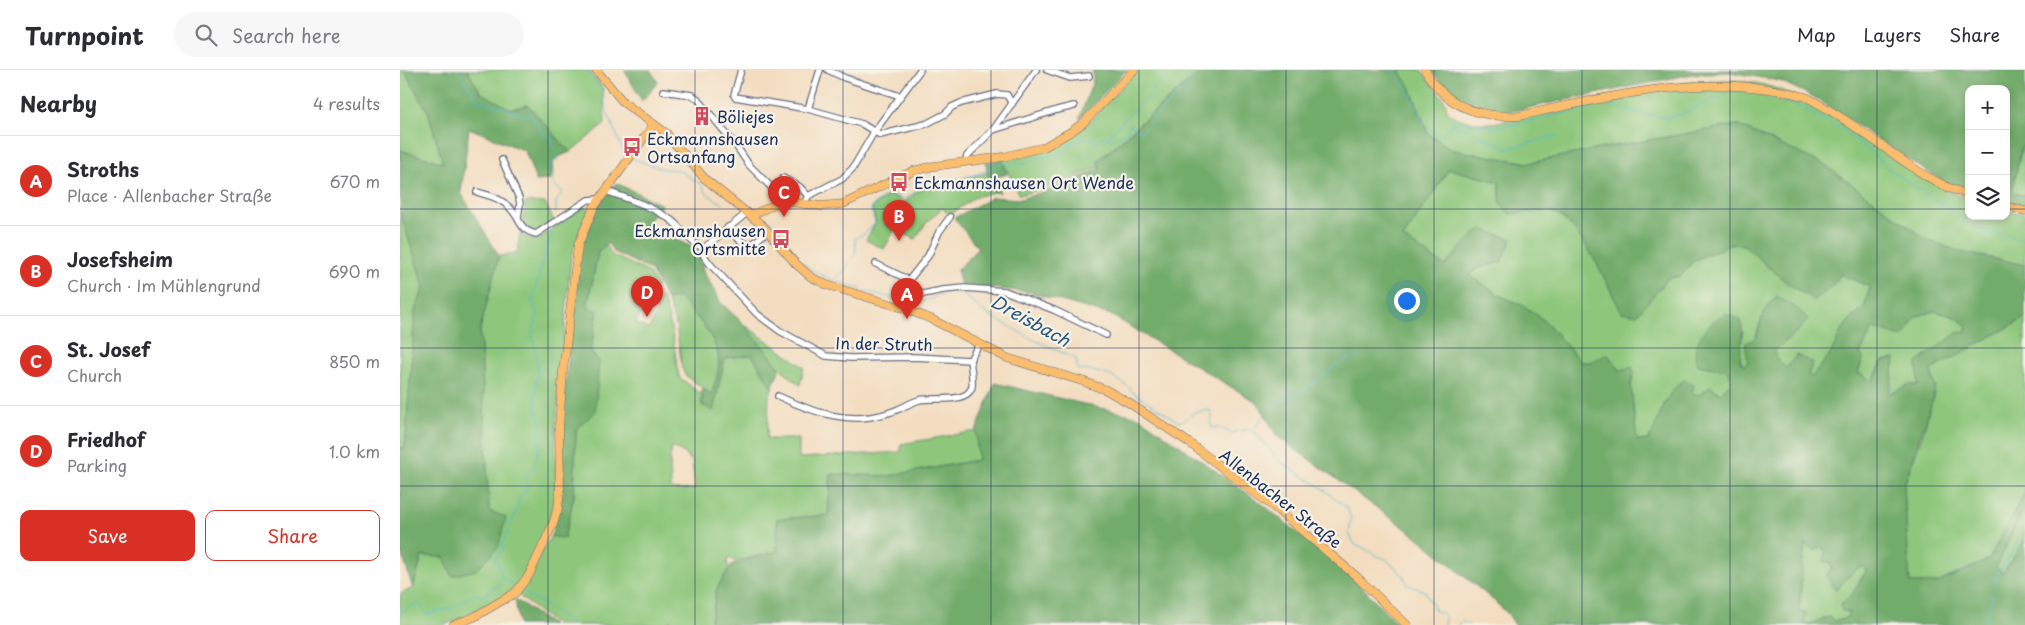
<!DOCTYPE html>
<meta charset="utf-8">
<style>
:root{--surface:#fff;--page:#f7f7f7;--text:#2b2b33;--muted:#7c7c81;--line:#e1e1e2;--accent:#d93025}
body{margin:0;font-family:"Playpen Sans",sans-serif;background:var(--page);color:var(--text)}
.controls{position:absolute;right:15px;top:15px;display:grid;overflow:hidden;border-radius:10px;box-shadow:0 2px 8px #0003}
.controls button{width:45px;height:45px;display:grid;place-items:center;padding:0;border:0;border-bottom:1px solid var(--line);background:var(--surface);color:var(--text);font:25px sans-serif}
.you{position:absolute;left:1006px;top:230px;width:18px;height:18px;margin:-12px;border:4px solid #fff;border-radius:50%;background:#1a73e8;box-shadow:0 0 0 8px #1a73e833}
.badge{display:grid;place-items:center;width:32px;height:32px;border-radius:50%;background:var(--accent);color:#fff;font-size:16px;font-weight:700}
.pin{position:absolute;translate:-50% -41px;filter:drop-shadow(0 1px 2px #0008)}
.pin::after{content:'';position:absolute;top:26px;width:18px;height:15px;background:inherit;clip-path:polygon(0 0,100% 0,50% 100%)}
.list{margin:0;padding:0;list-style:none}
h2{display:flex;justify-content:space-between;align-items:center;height:65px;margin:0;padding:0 20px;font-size:21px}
h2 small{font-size:16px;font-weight:400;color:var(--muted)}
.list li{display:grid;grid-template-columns:32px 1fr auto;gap:15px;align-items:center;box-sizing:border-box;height:90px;padding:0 20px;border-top:1px solid var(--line)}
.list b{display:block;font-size:19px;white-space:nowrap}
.list p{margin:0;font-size:16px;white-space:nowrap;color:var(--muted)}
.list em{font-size:16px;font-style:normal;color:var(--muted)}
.actions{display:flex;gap:10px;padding:15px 20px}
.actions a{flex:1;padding:11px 0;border:1px solid var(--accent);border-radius:10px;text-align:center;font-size:18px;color:var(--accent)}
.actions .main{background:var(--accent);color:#fff}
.icon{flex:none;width:28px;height:28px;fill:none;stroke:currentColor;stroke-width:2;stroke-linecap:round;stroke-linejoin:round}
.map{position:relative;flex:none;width:1625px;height:555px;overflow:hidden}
header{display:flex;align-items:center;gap:30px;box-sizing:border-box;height:70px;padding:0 25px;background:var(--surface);border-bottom:1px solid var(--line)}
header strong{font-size:24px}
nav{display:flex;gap:28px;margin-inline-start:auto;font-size:18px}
.search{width:350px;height:45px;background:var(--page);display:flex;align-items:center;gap:12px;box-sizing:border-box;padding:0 18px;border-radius:28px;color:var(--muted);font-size:19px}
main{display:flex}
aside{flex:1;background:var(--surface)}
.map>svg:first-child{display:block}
.green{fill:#8ec77b;stroke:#547b6c;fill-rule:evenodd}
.forest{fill:#72ac6b;stroke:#466e64;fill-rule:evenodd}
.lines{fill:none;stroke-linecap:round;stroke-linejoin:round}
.stream{stroke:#50bacd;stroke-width:1}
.minor-casing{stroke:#676c80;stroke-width:8}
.major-casing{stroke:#676c80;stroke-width:9}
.minor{stroke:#fff;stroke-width:5.5}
.major{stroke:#fbbd6e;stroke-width:8}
.grid{fill:none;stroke:#1b2f5e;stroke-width:1;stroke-opacity:0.55}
.labels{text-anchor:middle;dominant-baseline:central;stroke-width:4.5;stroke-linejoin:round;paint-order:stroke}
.poi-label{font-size:16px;fill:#1b2f5e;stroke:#f7f3e8;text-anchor:start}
.street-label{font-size:16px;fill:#1b2f5e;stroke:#f7f3e8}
.water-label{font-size:18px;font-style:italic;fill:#2b597f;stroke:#f7f3e8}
</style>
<header>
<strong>Turnpoint</strong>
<div class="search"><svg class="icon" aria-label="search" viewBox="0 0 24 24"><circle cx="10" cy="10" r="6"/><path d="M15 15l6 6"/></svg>Search here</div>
<nav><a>Map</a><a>Layers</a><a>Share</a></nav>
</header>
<main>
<aside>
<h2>Nearby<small>4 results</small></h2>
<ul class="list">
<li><span class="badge">A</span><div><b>Stroths</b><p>Place · Allenbacher Straße</p></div><em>670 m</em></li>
<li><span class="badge">B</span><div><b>Josefsheim</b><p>Church · Im Mühlengrund</p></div><em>690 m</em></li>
<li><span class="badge">C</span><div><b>St. Josef</b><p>Church</p></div><em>850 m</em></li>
<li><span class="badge">D</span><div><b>Friedhof</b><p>Parking</p></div><em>1.0 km</em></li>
</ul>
<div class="actions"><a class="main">Save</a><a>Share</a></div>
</aside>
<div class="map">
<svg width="1625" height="555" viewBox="0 0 1625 555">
<rect width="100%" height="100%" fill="#f7f3e8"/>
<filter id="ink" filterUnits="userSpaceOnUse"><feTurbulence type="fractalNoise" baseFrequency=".02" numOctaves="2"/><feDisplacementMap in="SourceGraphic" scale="10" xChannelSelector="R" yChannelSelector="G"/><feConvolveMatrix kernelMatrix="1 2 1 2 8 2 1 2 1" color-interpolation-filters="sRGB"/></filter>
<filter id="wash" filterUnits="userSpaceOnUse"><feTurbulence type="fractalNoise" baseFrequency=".0096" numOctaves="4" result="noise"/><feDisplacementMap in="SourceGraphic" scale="20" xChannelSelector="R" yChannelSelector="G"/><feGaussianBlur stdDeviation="1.12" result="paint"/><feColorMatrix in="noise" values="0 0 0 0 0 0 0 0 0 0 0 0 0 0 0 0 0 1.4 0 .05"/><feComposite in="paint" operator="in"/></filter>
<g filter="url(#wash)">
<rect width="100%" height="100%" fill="#f3ddc0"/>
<g class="green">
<path d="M0,0H4L28,42L43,93L0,80Z"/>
<path d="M67,0H189L203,18L205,54L170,82L128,35L111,39L81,23Z"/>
<path d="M738,0H802L698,90L699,97L650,117L619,125L602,90L627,86L660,72L682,59Z"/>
<path d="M1000,0H1021L1044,29L1048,43C1059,50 1077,54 1091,53C1112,51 1134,44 1154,39C1208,26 1263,12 1319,10C1417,6 1482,99 1569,129V146H1606V140L1625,144V195L1561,182L1527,170L1425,95L1337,55L1208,77L1129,93L1053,80L1028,64L1010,17Z"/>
<path d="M1625,76V126L1612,123L1622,77Z"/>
<path d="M1049,99L1099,112L1101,135L1110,144C1120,143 1145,139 1153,143C1178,152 1204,205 1214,228L1262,217L1268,208L1281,206L1293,191L1331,174L1344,175L1355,183L1368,198L1436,212L1440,204L1470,217L1464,238L1453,246L1442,260L1431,283L1412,307L1407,304L1413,293L1397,285L1386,299L1377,289L1374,280L1400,259L1398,239L1375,227L1363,244L1348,291L1344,296C1336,287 1341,272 1343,261L1298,295L1327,300L1332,312L1320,325H1291L1261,341L1257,357L1248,370L1236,371L1231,316L1234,303L1220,300L1207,284L1190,292H1181L1145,251L1124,236L1099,225L1068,204L1078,198L1101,192L1112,169L1063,175L1045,196L1003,168Z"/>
<path d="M587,103L594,122L575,127L550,145L542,138L526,153L515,169L495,159L484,179L466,170L476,152L472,137L490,125L505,132L518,121L537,113H547Z"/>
<path d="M126,132L145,133L154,151L136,162L129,161L122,153Z"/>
<path d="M183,137L189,139L181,157L171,187L156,357L155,427L149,453L123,508L110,522L72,544L44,555H0V524L13,518L22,486L44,487L106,448L89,441L80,259L99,186L117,183L120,163L132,170L140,168Z"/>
<path d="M0,142L24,217L15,241L5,378H0Z"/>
<path d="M206,175L212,185L248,202L257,215L248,234L245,233L236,253L249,259L258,241L254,237L261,226C273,252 274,279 279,307L302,325V335L313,340L325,288L352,284L372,318L369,326L367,369H399V388L501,382V374L576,361L578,390L488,406L431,404L428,446L377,449V482L335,491L329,488L327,492L329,498L317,518L310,554L277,555L269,550L271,555H156L118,525L151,466L164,468L174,426L176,359L198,241L187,238L198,182ZM272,377L281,381L292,391L295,419L273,420L271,417L270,389Z"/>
<path d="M279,227C295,246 319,267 319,294C319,304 314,315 312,325L285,305L282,298L276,255L267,230Z"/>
<path d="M1534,241L1556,247L1567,256L1565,262L1518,315H1509L1489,325L1495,289L1482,291L1473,311L1458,303L1463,288L1460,284L1473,258L1506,263L1515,247Z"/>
<path d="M1625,248V423L1588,490L1537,513H1509L1504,415L1524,361L1535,316L1531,300Z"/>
<path d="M345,255L404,297L400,315L380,298Z"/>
<path d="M1625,436V470L1603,504L1596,497Z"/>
<path d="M1405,474L1422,477L1425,481L1424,492H1430L1432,497L1456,498L1464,496L1466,502L1460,509L1456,521L1449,529L1448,546L1442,550L1434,551L1429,547L1409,554L1404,552L1399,542L1402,516L1400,505Z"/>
</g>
<g class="forest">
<path d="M4,0H67L81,23L111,39L128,35L170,82L154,89L151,110L136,111L125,81L69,58L61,123L99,186L80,259L89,441L106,447L98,478L76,500L52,506L44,487L22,486L13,519L2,484L0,485V378H5L15,241L24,217L0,142V80L43,93L28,42Z"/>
<path d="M224,0H250L258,12L242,31Z"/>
<path d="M693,0H727L679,49L693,11Z"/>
<path d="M802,0H1000L1010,17L1028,64L1053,80L1129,93L1208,77L1337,55L1425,95L1527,170L1561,182L1625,195V248L1531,300L1535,316L1533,329L1504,415L1510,513H1537L1588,490L1625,423V436L1596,497L1603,503L1625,470V555H1115L1108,544L1093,530L1016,466L878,367L858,333L711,245L629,222L561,215L557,200L578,178L554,148L593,127L620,129L650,120L700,99L698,91ZM1049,99L1099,112L1101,135L1110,144C1119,143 1146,140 1153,142C1178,150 1210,218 1221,242L1237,245L1268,208L1281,206L1293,191L1331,174L1344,175L1388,214L1414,230C1425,223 1434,216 1440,204L1470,217L1464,238L1453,246L1442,260L1431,283L1412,307L1408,304L1413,293L1397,285L1386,298L1377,289L1375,280L1400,259L1408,249L1398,239L1376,226L1363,244L1357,267L1345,274L1348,291L1344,296L1340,292C1340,278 1344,264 1341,250L1325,244C1308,252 1288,275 1298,295L1327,300L1331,312L1320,324L1311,316L1301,324L1292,325L1294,315L1284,310C1280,314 1275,317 1272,321C1261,336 1258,355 1248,370L1237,371L1231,316L1234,303L1232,297L1220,300L1207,284L1190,292H1181L1145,251L1124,236L1099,225L1069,205L1078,198L1101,192L1112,169L1081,159L1063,175L1045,196L1003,168ZM1534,241L1556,247L1567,256L1565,262L1557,263L1517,293L1518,315H1509L1489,324L1495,289L1483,291L1473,311L1458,303L1463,288L1460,284L1473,258L1501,267L1506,263L1515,247ZM1405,474L1414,481L1423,477L1425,481L1424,492H1430L1432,497L1426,505L1432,516L1436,519C1447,512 1451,499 1464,496L1466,502C1456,514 1455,526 1440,534L1442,541L1449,542L1448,546L1442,550L1434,551L1429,547L1410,554L1404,553L1406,543L1399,542C1400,519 1402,497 1405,474Z"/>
<path d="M1030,0H1625V76L1621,77L1612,122L1625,126V137L1606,132V19H1569V121L1546,113L1504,87L1414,27L1380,11L1330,2L1292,4L1113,41L1091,42L1057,29Z"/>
<path d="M602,90L607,104L593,108L600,123L594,122L587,103L586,92Z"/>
<path d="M216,113L262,135L247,152L262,163L294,178L300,186L303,201L321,233L345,255L380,298L372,318L352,285L325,288L313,341L302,335V319L312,324C314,315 319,303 319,293C318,267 295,246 279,227L267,230L251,200L214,182L208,173L198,182L187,237L198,241L190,281L199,291L195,342L176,359L174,426L164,469L151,466L159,438L161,356L180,176L198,136Z"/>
<path d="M595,313L739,347L861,433L954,509L999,555H305L310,554L317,518L332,494L377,481V449L428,445L431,404L488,406L578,390L576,361Z"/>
<path d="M115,529L152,555H119Z"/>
</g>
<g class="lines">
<g class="stream">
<path d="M57,0C64,11 71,18 77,30L100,37L103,36C109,41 121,45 129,44L140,57L141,63L152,69C152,76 157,84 157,90L151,94L149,99L154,103V116L163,122L156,132V142"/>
<path d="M186,0L201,19L207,42L224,83L227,86"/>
<path d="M992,0L1008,21L1023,53L1039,67L1048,59L1050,54L1055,52L1100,57L1204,35L1267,48L1282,44L1324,24L1326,21L1342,20"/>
<path d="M1356,22L1402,38L1442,60L1471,82L1490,100L1582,161L1625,169"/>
<path d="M1052,54L1108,78L1157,66"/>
<path d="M706,68L767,6"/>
<path d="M233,89L263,99L278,100L301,114L307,124L323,134"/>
<path d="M366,148C381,159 389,180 403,193C425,213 475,222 504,232"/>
<path d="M434,209L442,203L456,183L455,168L466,163L475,153L471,140L473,135L489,124L506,129L517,120L536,112H547L586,101L600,94H627L634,89L661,83L667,76L677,71L686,68L692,69L695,73L698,72L701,67C719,71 711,69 727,63L729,54L741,62L792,9L791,0"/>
<path d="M555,222L564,225L587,244L632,269L676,289L678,300C697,300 721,307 733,322L779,352L789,348L794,342L810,340L812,345L810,354L812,358L818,357L831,363L848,359L856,364L882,393L922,418L947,438L951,449L949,464L955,475L960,476L979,487L986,489L1003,505L1008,515L1025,521L1035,541L1042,543L1045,547L1044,555"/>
<path d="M507,233L525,231L546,222"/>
<path d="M869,339C880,329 894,325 907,318C921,310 943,284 960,287"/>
<path d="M856,357L863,346"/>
<path d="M109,457C111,452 115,447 116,441C119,431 119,427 127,419L125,407L133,400L138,383L141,350L136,340L135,330L136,313L138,303L134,270L132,265L138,243L132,232L146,178L152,165V159"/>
<path d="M102,507L98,493L94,490L103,479L102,475L108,461"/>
<path d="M103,508L114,515"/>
<path d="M1594,514L1596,506L1625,464"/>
<path d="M122,521L167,549L172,555"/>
<path d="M0,543L18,533L22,535L25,543L28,544L51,538L75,524L83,527L93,517H96L103,508"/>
<path d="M1057,555L1063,551L1069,555"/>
<path d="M1585,555L1593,521"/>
</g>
</g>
</g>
<g filter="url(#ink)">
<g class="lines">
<g class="minor-casing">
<g id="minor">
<path d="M341,0L334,25L335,27L408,39L462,54L480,65L526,54L545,44L552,37L561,33L597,24L607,25L612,34"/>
<path d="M428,0L445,8L500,26"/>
<path d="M647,0L670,8L689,6"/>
<path d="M263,21L292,25L298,29L337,77L349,95L372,118L380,132"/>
<path d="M408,39L420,0"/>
<path d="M593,60L636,0"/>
<path d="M102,90L119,128L120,134L118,147"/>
<path d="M565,92L567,86L593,60L657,40L674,36"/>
<path d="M383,108L400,117L408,126"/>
<path d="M206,121C229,129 251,136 271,150C283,159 289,173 304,178L348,142"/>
<path d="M77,122C88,125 100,128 109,137C121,148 118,160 136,164L188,130L199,129"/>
<path d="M404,134L408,126L442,109L453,98L474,62L520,0"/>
<path d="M328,157C335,165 341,174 351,175L368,161"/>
<path d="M304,178V186L310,194L357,244L380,261L426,286L451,288L514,287L570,290L579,274"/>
<path d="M476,194L509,210"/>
<path d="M508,227L543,220L565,218L605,221L654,240L706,265"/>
<path d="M503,238L508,227L509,210L528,186L539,162L550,147"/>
<path d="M378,326C414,343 452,356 491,342C501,339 509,333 519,330C533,327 567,334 572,317C573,309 571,298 570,290"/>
</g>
</g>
<g class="major-casing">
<g id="major">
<path d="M196,0L224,33L266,63L304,108L363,156L396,194L411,207L427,215L503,238L531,249L607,288L682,311L706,320L729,333L788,372L875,438L956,506L1007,555"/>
<path d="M1025,0C1045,37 1079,48 1119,46C1211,26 1314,0 1406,27C1449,49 1486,81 1526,106L1547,117L1569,125"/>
<path d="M1606,136L1625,141"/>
<path d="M352,145L380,132H390L421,136L443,134L513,101L534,96L603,87L644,77L672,61L683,53L734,0"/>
<path d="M53,555L74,547L115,523L129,505L153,454L158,438L160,421L159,356L163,301L178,175L194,137L254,54"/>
</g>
</g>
<use href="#minor" class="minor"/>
<use href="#major" class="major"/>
</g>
</g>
<path class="grid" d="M148,0V555M295,0V555M443,0V555M591,0V555M739,0V555M886,0V555M1034,0V555M1182,0V555M1330,0V555M1477,0V555M0,139H1569M1606,139H1625M0,278H1625M0,416H1625"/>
<defs>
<g id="building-bare" transform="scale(1.5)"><path d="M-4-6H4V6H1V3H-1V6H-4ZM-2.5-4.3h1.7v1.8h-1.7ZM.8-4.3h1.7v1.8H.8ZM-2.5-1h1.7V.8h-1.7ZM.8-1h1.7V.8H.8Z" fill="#d1495b" stroke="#f7f3e8" stroke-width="2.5" paint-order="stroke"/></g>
<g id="bus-bare" transform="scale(1.5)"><path d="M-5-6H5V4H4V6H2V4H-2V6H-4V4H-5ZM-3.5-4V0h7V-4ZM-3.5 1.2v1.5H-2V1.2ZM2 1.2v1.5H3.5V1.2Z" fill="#d1495b" stroke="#f7f3e8" stroke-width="2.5" paint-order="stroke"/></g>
</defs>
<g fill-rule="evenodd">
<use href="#building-bare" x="302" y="46"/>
<use href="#bus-bare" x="232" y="77"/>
<use href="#bus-bare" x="499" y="112"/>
<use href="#bus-bare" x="381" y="169"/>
</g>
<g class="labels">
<g class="poi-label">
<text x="317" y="46">Böliejes</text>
<text x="247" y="68">Eckmannshausen<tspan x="247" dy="18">Ortsanfang</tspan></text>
<text x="514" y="112">Eckmannshausen Ort Wende</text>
<text x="366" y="160" text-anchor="end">Eckmannshausen<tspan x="366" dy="18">Ortsmitte</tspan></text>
</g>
<g class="street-label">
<text transform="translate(484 273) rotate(1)">In der Struth</text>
<text transform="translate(881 428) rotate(38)">Allenbacher Straße</text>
</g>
<g class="water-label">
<text transform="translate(631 250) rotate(29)">Dreisbach</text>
</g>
</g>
</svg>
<div class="controls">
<button>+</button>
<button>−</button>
<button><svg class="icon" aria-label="layers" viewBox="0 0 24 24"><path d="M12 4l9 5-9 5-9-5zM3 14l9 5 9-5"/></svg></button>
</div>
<div class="you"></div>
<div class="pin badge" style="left:507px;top:249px">A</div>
<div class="pin badge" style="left:499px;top:171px">B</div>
<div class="pin badge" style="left:384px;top:147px">C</div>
<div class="pin badge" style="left:247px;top:247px">D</div>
</div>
</main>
